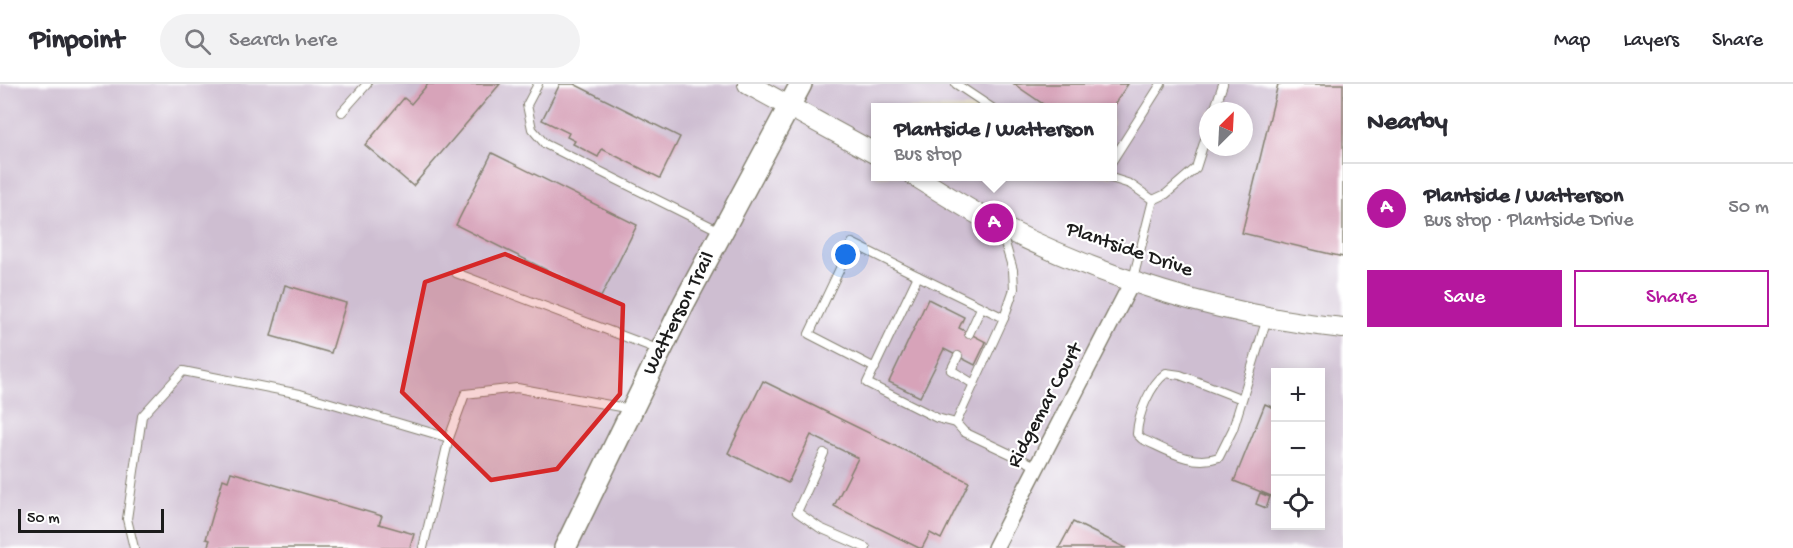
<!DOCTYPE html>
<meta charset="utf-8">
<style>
:root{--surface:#fff;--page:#f2f2f3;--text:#2b2b33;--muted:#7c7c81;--line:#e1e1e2;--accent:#b5179e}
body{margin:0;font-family:"Gochi Hand",sans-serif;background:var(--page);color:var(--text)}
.controls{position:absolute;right:18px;bottom:18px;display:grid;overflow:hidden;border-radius:0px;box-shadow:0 3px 15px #0003}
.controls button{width:54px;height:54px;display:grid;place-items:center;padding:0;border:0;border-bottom:2px solid var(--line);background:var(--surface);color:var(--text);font:30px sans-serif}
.compass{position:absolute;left:1199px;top:18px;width:54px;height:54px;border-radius:50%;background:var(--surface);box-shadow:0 3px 15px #0003;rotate:24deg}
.scale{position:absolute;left:18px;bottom:15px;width:146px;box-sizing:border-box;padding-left:6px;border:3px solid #1c1c1c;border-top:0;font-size:16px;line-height:21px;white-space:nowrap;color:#1c1c1c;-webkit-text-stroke:4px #fff;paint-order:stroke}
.you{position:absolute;left:846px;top:171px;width:21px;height:21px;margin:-15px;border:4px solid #fff;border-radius:50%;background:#1a73e8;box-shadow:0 0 0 9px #1a73e833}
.badge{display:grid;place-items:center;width:39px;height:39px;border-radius:50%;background:var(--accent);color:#fff;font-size:20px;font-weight:700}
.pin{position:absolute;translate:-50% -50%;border:3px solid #fff;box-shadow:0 2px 6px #0006}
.popup{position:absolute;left:871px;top:19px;width:246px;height:78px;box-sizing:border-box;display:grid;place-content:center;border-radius:0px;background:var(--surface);filter:drop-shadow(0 2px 4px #0005);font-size:20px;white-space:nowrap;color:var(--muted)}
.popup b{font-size:22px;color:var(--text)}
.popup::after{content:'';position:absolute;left:50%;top:100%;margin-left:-12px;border:12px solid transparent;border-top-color:var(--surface)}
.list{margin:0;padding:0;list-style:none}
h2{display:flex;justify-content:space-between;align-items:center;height:78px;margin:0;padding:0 24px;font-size:26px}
h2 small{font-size:20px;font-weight:400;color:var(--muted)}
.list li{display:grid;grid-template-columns:39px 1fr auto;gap:18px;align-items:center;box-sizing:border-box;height:90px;padding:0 24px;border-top:2px solid var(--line)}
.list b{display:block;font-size:22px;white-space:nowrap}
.list p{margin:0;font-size:20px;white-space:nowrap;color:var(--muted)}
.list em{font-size:20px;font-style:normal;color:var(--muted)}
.actions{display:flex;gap:12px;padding:18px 24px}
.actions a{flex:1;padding:14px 0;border:2px solid var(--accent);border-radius:0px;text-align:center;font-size:21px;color:var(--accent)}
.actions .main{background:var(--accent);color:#fff}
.icon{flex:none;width:33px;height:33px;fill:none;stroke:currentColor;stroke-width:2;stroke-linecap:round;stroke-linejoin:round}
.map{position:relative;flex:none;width:1343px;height:464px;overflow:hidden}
header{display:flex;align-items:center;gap:36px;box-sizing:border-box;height:84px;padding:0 30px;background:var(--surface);border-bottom:2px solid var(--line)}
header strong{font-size:28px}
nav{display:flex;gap:33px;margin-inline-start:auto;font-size:21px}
.search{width:420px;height:54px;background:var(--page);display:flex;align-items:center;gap:15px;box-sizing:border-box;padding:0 21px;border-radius:33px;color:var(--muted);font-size:22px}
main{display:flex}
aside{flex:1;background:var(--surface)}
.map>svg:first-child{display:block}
.industrial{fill:#cebed1;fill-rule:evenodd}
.building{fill:#d7a3b9}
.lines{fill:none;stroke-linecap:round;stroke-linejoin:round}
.service-casing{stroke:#848070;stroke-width:10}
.minor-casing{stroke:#848070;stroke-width:18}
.tertiary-casing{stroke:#848070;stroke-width:22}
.secondary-casing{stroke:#848070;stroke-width:24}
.service{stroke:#fff;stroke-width:8}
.minor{stroke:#fff;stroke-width:15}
.tertiary{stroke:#fff;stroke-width:20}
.secondary{stroke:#fff;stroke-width:21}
.marked{fill:#d62828;fill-opacity:0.2;stroke:#d62828;stroke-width:4.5;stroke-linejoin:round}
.labels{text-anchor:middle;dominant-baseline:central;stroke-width:4.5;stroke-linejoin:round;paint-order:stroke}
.street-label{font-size:21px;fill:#1c1c1c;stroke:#fff}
</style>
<header>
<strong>Pinpoint</strong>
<div class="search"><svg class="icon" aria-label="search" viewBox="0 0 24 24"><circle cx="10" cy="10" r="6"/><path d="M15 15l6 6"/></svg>Search here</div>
<nav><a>Map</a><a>Layers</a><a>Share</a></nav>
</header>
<main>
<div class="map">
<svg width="1343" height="464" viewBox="0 0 1343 464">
<rect width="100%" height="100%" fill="#fff"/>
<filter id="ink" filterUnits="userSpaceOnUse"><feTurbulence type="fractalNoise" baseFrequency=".0167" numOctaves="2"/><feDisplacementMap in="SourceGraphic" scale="12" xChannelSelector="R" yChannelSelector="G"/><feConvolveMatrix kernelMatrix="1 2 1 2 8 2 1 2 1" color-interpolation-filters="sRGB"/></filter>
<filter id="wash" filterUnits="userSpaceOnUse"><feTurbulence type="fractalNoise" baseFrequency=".008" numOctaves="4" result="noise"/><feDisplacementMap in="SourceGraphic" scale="24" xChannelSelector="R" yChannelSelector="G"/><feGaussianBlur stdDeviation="1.35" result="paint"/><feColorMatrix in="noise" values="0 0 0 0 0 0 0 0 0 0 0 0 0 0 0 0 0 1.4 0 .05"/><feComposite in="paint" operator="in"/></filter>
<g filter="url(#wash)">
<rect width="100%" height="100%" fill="#ede4c5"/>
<path class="industrial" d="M0,0H1343V464H0ZM876,24H1112V92H876ZM1208,27H1244V63H1208ZM1276,288H1320V442H1276Z"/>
<g id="blocks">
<g class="building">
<path d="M428,0H500L413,102L365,61L404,14L411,20Z"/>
<path d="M560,0H574L680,53L660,94L602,65L598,73L573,60L575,57L567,53L569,49L542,36Z"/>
<path d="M1014,0H1128L1112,24H1049Z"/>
<path d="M1278,0H1343V173L1242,149Z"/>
<path d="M492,69L637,141L601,213L456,141Z"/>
<path d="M285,201L346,219L331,269L271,252Z"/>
<path d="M928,215L964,233L959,244L986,258L975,281L944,265L920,313L889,298Z"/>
<path d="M763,297L969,398L941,455L930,449L922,464H919L834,422L858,374L811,351L788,399L728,369Z"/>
<path d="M1265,320L1276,325V414L1234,397Z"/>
<path d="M231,388L382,432L379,440L414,450L410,464H207L210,456L206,455L223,395L228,397Z"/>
<path d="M1260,409L1270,413L1266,424L1256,420Z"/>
<path d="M1073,438L1126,464H1059Z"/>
</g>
</g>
</g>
<g filter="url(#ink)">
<use href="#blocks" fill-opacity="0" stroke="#848070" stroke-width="1.5"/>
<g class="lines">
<g class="service-casing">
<g id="service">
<path d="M538,0L527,21L532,45L545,60L720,147"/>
<path d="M956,0L992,24"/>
<path d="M1214,27L1223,0"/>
<path d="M342,28L367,0"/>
<path d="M1112,77L1161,0"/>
<path d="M1105,92L1130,100L1153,116"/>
<path d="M1001,146L1013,186L1014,205L1004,234L956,339L964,348L1038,383"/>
<path d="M456,189L660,266"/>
<path d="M1133,195L1153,116L1166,110L1196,84L1208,46"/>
<path d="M969,250L981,224"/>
<path d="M958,272L951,286L972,299"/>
<path d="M875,284L809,250L852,159L918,192"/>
<path d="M1242,315L1180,291L1166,289C1150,301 1138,330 1137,350L1142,355C1167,366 1192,383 1219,373L1233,345L1267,234"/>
<path d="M956,339L937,334L867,299L918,192L1004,234"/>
<path d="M824,369L797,428L820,444L866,464"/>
<path d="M134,464L127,435L142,332L183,287L300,310L449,354"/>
<path d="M423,464L449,354L465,310L517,304L631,325"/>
</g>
</g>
<g class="minor-casing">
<path id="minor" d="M995,464L1132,198"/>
</g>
<g class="tertiary-casing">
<g id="tertiary">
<path d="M748,0L876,70"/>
<path d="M915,92C941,108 967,125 994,139C1102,194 1222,232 1343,244"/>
</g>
</g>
<g class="secondary-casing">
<path id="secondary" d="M565,464L684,219L801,0"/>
</g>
<use href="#service" class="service"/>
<use href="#minor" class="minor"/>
<use href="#tertiary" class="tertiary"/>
<use href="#secondary" class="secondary"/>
</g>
</g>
<path class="marked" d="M505,170L623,221L620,310L557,385L491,396L402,308L425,198Z"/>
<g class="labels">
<g class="street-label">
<text transform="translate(1129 167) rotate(19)">Plantside Drive</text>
<text transform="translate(680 230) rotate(-63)">Watterson Trail</text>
<text transform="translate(1046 322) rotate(-62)">Ridgemar Court</text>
</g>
</g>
</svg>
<div class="controls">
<button>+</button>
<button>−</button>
<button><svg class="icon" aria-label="locate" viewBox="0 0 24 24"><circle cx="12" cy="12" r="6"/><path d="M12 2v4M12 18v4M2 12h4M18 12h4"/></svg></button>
</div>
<svg class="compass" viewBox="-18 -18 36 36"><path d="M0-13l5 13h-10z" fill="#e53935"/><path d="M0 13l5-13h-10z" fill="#7c7c81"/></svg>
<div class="scale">50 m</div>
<div class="you"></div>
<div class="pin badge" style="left:994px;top:139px">A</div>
<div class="popup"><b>Plantside / Watterson</b>Bus stop</div>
</div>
<aside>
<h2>Nearby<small></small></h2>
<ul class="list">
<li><span class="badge">A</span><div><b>Plantside / Watterson</b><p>Bus stop · Plantside Drive</p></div><em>50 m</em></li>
</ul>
<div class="actions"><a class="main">Save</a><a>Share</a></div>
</aside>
</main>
